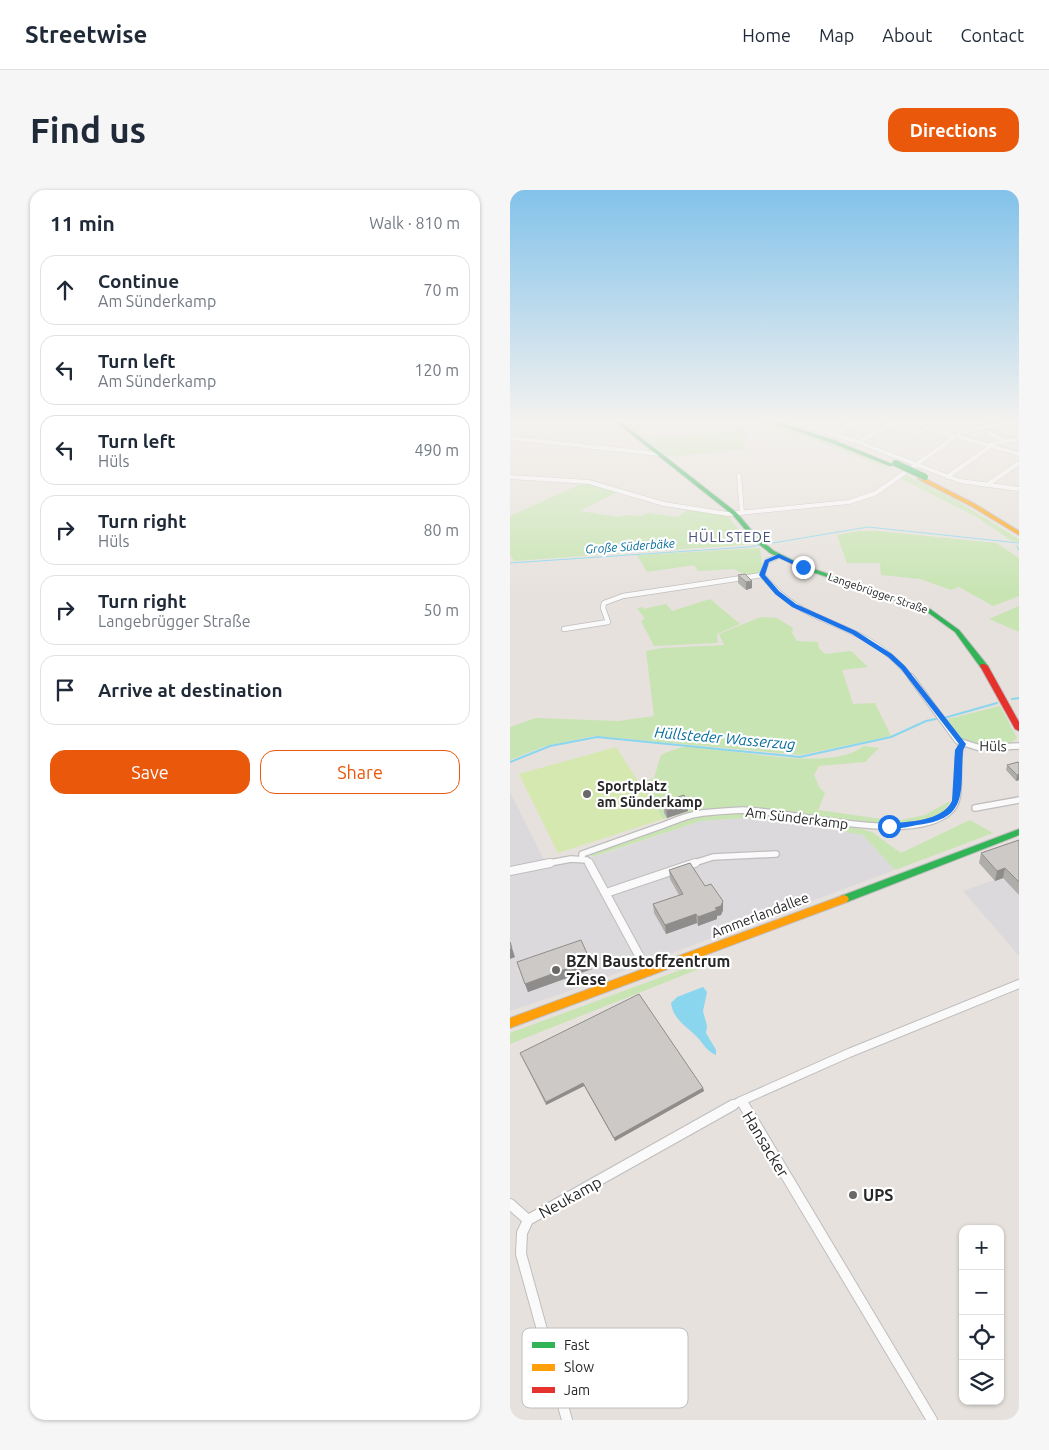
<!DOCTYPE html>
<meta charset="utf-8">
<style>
:root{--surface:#fff;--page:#f6f6f7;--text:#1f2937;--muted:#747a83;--line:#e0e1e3;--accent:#ea580c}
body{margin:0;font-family:Ubuntu,sans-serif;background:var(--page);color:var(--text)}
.controls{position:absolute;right:15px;bottom:15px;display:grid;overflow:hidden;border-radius:10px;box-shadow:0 1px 4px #0004}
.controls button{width:45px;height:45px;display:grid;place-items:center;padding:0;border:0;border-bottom:1px solid var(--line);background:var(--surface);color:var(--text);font:25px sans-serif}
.stop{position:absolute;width:15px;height:15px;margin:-11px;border:4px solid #1a73e8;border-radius:50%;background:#fff}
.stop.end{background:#1a73e8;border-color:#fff;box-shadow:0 1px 5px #0008}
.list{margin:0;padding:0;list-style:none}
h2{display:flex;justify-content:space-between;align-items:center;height:65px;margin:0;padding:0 20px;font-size:21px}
h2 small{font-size:16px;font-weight:400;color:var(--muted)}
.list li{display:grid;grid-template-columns:32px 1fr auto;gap:15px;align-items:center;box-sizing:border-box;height:70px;margin:0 10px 10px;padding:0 10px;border:1px solid var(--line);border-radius:15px}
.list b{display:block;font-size:19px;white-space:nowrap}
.list p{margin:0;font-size:16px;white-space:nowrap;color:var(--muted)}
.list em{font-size:16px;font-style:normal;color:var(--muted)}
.actions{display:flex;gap:10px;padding:15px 20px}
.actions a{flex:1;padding:11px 0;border:1px solid var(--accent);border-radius:15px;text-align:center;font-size:18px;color:var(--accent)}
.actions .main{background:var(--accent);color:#fff}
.icon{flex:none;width:28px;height:28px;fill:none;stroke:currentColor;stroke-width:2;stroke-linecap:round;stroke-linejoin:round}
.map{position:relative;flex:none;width:509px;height:1230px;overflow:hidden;border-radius:15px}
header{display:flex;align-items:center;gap:30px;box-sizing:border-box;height:70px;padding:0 25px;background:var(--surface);border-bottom:1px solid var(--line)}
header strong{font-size:24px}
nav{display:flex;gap:28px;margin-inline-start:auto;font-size:18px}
.intro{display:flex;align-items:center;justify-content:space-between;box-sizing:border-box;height:120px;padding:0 30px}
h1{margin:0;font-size:35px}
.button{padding:12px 22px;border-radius:15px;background:var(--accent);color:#fff;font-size:18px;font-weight:700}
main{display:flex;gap:30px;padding:0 30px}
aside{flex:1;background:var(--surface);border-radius:15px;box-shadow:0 1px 4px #0004}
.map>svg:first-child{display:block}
.industrial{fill:#dcd9dc}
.green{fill:#c8e4b2}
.pitch{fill:#d5e8af}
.water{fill:#8ad6ee}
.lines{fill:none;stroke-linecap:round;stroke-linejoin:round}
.stream-far1{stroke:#8ad6ee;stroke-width:1}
.stream{stroke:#8ad6ee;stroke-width:2}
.street-far4-casing{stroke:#bfbdbe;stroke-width:5}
.street-far3-casing{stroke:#bfbdbe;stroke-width:6}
.street-far2-casing{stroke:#bfbdbe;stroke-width:8}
.street-far1-casing{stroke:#bfbdbe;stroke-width:10}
.street-casing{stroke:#bfbdbe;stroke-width:12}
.fast-casing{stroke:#bfbdbe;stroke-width:2}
.slow-casing{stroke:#bfbdbe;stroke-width:2}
.jam-casing{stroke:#bfbdbe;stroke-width:2}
.street-far4{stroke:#fbfafa;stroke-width:4}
.street-far3{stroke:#fbfafa;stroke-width:4.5}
.street-far2{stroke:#fbfafa;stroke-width:5.5}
.street-far1{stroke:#fbfafa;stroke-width:8}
.street{stroke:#fbfafa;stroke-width:10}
.fast{fill:#30b455;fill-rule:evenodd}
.slow{fill:#ff9f0a;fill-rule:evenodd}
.jam{fill:#e5322d;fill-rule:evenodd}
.fast-bridge-casing{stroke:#bfbdbb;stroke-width:8;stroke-linecap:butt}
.fast-bridge{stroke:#30b455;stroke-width:6}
.wall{fill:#afadaa}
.shaded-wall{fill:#8f8d8b}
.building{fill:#ccc9c6;stroke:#8f8d8b}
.route{fill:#1a73e8}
.poi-dot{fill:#6a6866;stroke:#fff;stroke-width:2}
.labels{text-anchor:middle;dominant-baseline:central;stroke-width:4.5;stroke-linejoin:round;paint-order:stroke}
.far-street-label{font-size:11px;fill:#272727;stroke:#fff}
.far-water-label{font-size:12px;font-style:italic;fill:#056d9d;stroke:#fff}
.far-quarter-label{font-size:14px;letter-spacing:1px;fill:#46507a;stroke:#fff}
.street-label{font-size:14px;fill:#272727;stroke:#fff}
.poi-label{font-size:14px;font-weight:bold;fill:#272727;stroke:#fff;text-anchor:start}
.water-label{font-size:15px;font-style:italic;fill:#056d9d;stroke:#fff}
.near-poi-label{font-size:16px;font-weight:bold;fill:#272727;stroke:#fff;text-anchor:start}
.near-street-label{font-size:16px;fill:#272727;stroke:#fff}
.key{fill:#fff;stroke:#bebebe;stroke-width:1}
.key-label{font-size:14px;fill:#272727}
</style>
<header>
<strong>Streetwise</strong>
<nav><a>Home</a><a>Map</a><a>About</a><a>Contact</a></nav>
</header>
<div class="intro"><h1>Find us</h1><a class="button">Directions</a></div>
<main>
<aside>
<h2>11 min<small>Walk · 810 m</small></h2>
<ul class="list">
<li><svg class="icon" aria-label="ahead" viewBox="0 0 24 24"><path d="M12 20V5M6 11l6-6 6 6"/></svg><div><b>Continue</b><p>Am Sünderkamp</p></div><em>70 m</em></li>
<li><svg class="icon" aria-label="left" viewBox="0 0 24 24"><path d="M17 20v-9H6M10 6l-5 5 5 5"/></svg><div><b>Turn left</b><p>Am Sünderkamp</p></div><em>120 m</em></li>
<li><svg class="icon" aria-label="left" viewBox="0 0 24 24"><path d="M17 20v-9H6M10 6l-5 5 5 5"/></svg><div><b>Turn left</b><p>Hüls</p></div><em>490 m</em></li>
<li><svg class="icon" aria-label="right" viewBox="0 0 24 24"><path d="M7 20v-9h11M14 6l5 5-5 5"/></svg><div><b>Turn right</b><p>Hüls</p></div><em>80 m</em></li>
<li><svg class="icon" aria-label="right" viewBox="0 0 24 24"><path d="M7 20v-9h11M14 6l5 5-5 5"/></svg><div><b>Turn right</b><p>Langebrügger Straße</p></div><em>50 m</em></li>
<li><svg class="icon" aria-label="arrive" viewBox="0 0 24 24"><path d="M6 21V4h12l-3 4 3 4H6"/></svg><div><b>Arrive at destination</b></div></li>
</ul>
<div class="actions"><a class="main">Save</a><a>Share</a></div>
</aside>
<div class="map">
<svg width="509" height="1230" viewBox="0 0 509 1230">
<rect width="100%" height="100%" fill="#e6e1dc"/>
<g class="industrial">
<path d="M0,602L34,670L39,674L68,671L100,662L191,631L232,628L283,632L353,645L385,680L51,804L0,821Z"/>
<path d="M509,681V766L453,701Z"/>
</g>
<g class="green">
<path d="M247,232C285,232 354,267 390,283L309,252Z"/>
<path d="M237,240L234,259L158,267L135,249Z"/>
<path d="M395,284L449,312L509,349V352L502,351L468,328L390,288Z"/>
<path d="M73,293L108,302L69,321L109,327L115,325L131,326L138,323L168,327L177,320L218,326L234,347L246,354L4,371L0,364V326Z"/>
<path d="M349,341H368L486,353L509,368V406L483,416L449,397L441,400L410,389L371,385L370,373H337L327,345Z"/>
<path d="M250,358L252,375L249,384C238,386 232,384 224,379L188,381L184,375L137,382L127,365Z"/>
<path d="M200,409L230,434L207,444L208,453L144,456L131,431L135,429L127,418L133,417V419L156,414L162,421Z"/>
<path d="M509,416V442L479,429Z"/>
<path d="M251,427L267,428L283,438L282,443L287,451L308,452L309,458L315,464L341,461L358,477L332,480L343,514L365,513L381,546L291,565L84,546L35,556L0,570V537L26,528L109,531L144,526L136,461L152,458L214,455L209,444Z"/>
<path d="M490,516L507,548C501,558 463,556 453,551C445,546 440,537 434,530Z"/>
<path d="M354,556L369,558L355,572L309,576L304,585L309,597L315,603L308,620L386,631L415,625L440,611C426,657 276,618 240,618C210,617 182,621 153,629L129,593L144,588L151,565C158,562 168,557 176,557C221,557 318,584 354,556Z"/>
<path d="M235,623L299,629L351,639L362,642L391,663L460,630L483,643L385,680L353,645L283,632L232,628L191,631L82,667L80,663L185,626Z"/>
<path d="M192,772L194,777L0,854V843Z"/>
</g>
<path class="pitch" d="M106,557L153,629L48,663L9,584Z"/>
<path class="water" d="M193,797L197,802L193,821L197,836L196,843L206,860V865C197,861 194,855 188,848C178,837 163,830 161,813L167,807Z"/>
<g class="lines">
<g class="stream-far1">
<path d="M507,356L509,361"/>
<path d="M0,373L239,357L358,337L509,353"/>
</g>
<g class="stream">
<path d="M502,509L509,508"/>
<path d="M434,528L487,513"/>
<path d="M0,572L40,556L87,547L290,567L381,547L416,531L426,529"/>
</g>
<g class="street-far4-casing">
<g id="street-far4">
<path d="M286,232L348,252L450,291L509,299"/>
<path d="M423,232L424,234L418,238L509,264"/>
<path d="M477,242L495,251"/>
<path d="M405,243L418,238"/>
<path d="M324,244L345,232"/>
<path d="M0,248L149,264"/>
<path d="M348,252L386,232"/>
<path d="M481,254L509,249"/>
<path d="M229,285L232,323"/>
<path d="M0,287L79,292L154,314L218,324L339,312L366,303L452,242L501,232"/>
<path d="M437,287L482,255"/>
<path d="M477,295L509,273"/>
</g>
</g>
<g class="street-far3-casing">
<g id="street-far3">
<path d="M269,366L257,371L252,385C287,427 315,426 358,450C376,460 389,473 402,488"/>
<path d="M54,439L98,432L93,418L94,413L113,406L252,385"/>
</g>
</g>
<g class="street-far2-casing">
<g id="street-far2">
<path d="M401,487L448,551L470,558L509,556"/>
<path d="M465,618L509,610"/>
<path d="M72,669V664C98,655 125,645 151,636C162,632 175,626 187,624C201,621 217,621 232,620C281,620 405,657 441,620C455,606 443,571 452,554"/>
<path d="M34,674L61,669L77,670L79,674"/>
<path d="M181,674L203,667L266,664"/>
</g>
</g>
<g class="street-far1-casing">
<g id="street-far1">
<path d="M79,673L138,782"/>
<path d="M0,681L40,673"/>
<path d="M96,703L185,673"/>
<path d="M221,916L231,911"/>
<path d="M234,916L231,911L339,863L509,794"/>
</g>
</g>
<g class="street-casing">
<g id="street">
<path d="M234,915L422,1230"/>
<path d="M0,1014L18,1030"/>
<path d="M57,1230L11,1064L12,1043L18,1030L223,915"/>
</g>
</g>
<g class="fast-casing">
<g id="fast">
<path d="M106,232H111L227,323L248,348L264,361L295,376L420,419L449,440L478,476L474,478H471L445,442L416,421L291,378L260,363L244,350L223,325Z"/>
<path d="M268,232L326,251L384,275L380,276L322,253L260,232Z"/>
<path d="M509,639V645L337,712H331L329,709L331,706Z"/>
</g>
</g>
<g class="slow-casing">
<g id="slow">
<path d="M408,287H412L465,314L509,341V345L461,316L408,289Z"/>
<path d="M334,705L337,706L339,709L337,712L0,838V828Z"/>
</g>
</g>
<g class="jam-casing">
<path id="jam" d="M471,474H474L478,476L509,532V541L505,539L470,476Z"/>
</g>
<use href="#street-far4" class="street-far4"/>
<use href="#street-far3" class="street-far3"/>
<use href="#street-far2" class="street-far2"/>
<use href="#street-far1" class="street-far1"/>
<use href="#street" class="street"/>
<use href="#fast" class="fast"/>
<use href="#slow" class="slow"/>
<use href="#jam" class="jam"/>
<g class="fast-bridge-casing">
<path id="fast-bridge" d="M385,273L415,287"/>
</g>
<use href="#fast-bridge" class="fast-bridge"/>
</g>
<g class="wall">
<path d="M228,385L242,391V398L236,400L228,393Z"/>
<path d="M508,572L509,590L506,591L496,580L497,575Z"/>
<path d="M177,610L178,621L157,628L154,623L153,612Z"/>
<path d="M509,650V705L493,688L485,691L469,673L471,663Z"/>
<path d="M159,680L195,696L213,720L211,725L207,726V729L188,736L187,733L156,744L144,723L143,714L169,705L160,689Z"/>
<path d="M80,770L82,779L18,802L7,772Z"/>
<path d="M10,863L193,898L194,901L105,951L74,896L36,915Z"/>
</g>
<g class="shaded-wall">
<path d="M242,391V398L236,400V392Z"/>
<path d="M507,585H509V590L506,591Z"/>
<path d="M177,610L178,621L157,628L156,617Z"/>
<path d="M495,678L493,688L485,691L487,681Z"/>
<path d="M213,711V720L211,725L207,726V729L188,736V727L205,718Z"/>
<path d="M186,724L187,733L156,744L155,735Z"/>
<path d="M2,758L5,767L0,769V759Z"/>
<path d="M80,770L82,779L18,802L15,794Z"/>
<path d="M73,893L74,896L36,915V912Z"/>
<path d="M193,898L194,901L105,951L104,948Z"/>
</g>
<g class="building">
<path d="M235,384L242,391L236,392L228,385Z"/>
<path d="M508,572L509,573V585H507L497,575Z"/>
<path d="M174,605L177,610L156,617L153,612Z"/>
<path d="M509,650V692L495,678L487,681L471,663Z"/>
<path d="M180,673L195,696L201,694L213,711L211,716L205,718L207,720L188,727L186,724L155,735L143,714L173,704L159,680Z"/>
<path d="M71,750L80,770L15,794L7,772Z"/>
<path d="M0,752L2,758L0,759Z"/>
<path d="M129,804L193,898L104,948L73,893L36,912L10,863Z"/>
</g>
<linearGradient id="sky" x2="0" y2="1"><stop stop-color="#82c2ea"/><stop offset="0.57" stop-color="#f4f2ef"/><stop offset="1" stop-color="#f4f2ef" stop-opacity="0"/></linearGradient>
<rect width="509" height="405" fill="url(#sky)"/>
<path class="route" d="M269,364L296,377L291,378L269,368L259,372L255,385L269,401L286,414L346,441L382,464L395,476L456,554L453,560C450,603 459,629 407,635C397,637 385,640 376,638L374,636L379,634C400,631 431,632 442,611L445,560L449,554L391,479L378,467L342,444L282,417L265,404L249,385L255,370Z"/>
<g class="poi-dot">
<circle cx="77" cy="604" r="5"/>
<circle cx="46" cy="780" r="5"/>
<circle cx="343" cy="1005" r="5"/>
</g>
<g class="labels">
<g class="far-street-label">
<text transform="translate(368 403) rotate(19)">Langebrügger Straße</text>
</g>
<g class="far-water-label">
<text transform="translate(120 356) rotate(-4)">Große Süderbäke</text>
</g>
<g class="far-quarter-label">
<text x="220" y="347">HÜLLSTEDE</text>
</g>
<g class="street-label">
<text transform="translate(483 556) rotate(1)">Hüls</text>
<text transform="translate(287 628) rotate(7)">Am Sünderkamp</text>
<text transform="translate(250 725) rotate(-21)">Ammerlandallee</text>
</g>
<g class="poi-label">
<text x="87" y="596">Sportplatz<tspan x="87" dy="16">am Sünderkamp</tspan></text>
</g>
<g class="water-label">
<text transform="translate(215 548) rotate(5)">Hüllsteder Wasserzug</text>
</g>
<g class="near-poi-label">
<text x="56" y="771">BZN Baustoffzentrum<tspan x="56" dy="18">Ziese</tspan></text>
<text x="353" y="1005">UPS</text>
</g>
<g class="near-street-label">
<text transform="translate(256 954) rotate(59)">Hansacker</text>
<text transform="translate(60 1007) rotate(-29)">Neukamp</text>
</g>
</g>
<rect x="12" y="1138" width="166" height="80" rx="8" class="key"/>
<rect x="22" y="1152" width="23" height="6" fill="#30b455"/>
<rect x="22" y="1174" width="23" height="7" fill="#ff9f0a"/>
<rect x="22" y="1197" width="23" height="6" fill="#e5322d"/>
<g class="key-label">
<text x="54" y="1160">Fast</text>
<text x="54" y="1182">Slow</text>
<text x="54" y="1205">Jam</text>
</g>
</svg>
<div class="controls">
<button>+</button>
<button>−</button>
<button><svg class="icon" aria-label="locate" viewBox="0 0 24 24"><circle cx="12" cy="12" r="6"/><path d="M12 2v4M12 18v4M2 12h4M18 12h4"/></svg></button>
<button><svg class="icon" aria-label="layers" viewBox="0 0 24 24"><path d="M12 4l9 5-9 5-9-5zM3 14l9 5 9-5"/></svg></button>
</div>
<div class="stop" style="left:379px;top:636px"></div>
<div class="stop end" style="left:293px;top:377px"></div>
</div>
</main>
